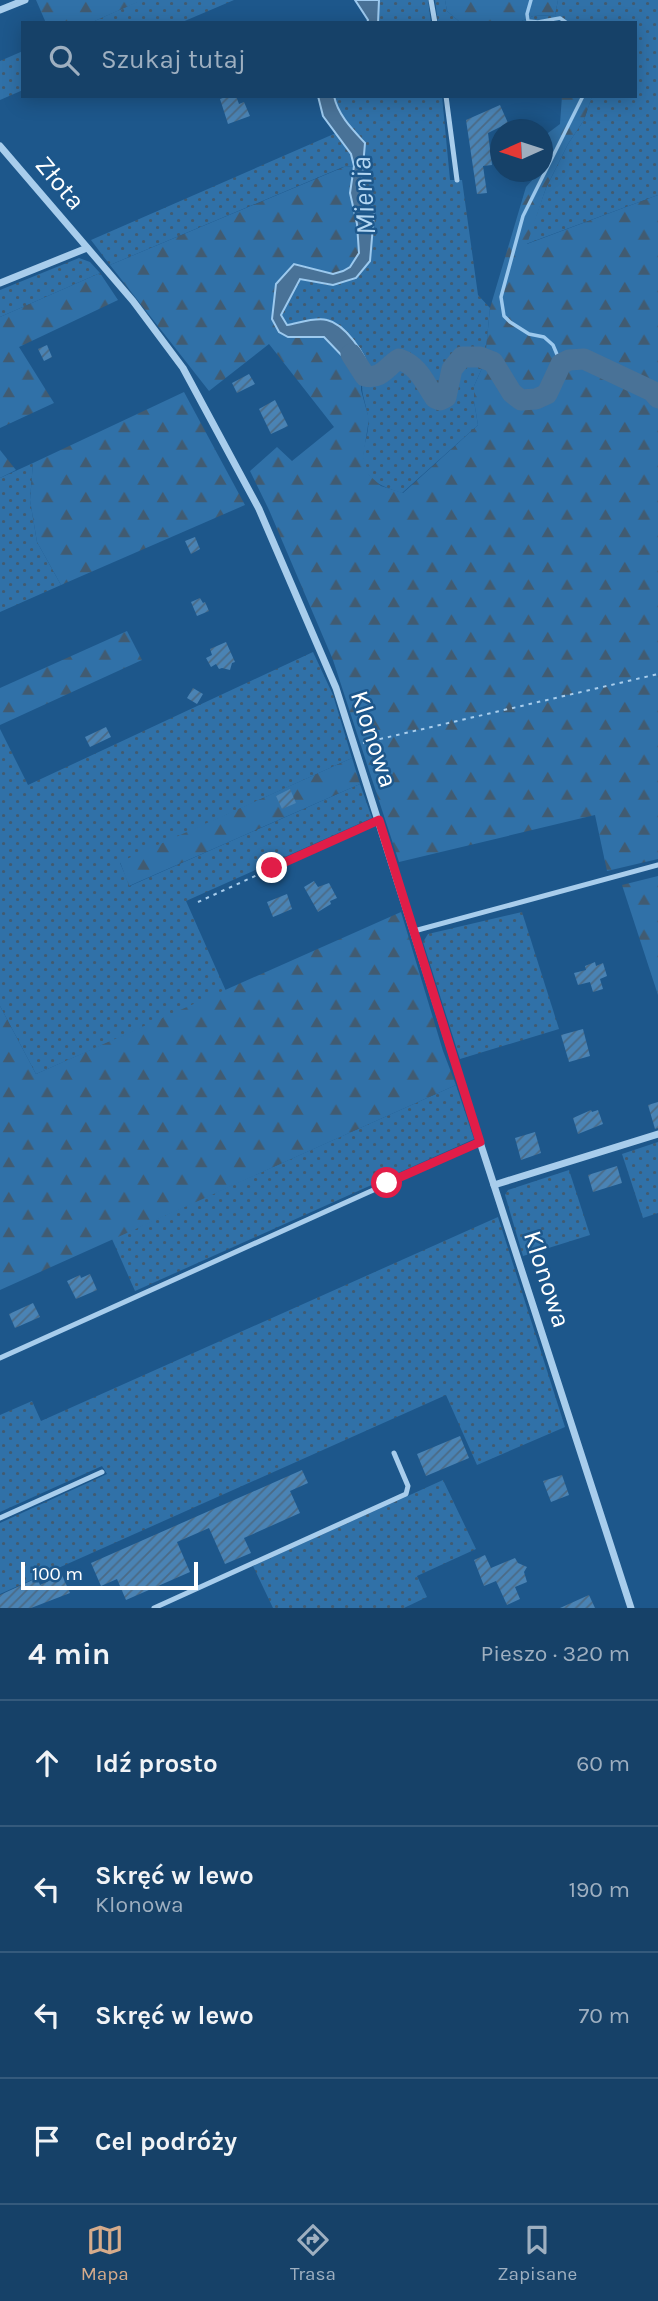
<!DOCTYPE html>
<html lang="pl">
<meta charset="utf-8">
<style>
:root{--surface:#164168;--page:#234c71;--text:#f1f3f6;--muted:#9eafc0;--line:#355a7c;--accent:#d6ab8b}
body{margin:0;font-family:Karla,sans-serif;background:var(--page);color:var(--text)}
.compass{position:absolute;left:490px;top:119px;width:63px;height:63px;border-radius:50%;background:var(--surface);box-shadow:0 4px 18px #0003;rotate:267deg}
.scale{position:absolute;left:21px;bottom:18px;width:177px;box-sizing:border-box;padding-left:7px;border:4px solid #fff;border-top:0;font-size:19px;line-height:24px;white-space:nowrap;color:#fff;-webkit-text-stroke:5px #1d578b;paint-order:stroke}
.stop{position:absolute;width:21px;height:21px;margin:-16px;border:5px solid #e11d48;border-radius:50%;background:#fff}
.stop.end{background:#e11d48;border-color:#fff;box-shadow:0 2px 7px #0008}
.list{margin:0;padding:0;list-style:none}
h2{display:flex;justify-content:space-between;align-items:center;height:91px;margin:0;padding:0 28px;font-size:30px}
h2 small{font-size:23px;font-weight:400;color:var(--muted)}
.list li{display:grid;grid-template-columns:46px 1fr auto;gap:21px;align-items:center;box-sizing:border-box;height:126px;padding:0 28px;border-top:2px solid var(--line)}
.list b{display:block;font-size:26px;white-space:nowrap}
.list p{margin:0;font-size:23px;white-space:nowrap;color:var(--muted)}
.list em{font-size:23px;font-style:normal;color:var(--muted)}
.icon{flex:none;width:38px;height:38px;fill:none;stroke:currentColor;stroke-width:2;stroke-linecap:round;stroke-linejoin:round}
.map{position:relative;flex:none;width:658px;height:1608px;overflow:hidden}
.search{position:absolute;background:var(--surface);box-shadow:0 4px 18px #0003;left:21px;right:21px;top:21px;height:77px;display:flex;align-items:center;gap:18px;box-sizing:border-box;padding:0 24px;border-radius:0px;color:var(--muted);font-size:26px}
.sheet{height:595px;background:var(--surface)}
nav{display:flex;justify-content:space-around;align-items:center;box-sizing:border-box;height:98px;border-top:2px solid var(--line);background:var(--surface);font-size:19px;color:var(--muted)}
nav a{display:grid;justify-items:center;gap:4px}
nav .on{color:var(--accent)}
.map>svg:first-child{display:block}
.grass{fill:url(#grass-dots)}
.forest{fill:url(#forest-firs)}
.water{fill:#497297;stroke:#9cc9ee;stroke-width:2}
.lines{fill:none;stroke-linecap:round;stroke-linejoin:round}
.stream{stroke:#9cc9ee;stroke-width:3.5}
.river{stroke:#497297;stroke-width:21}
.building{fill:url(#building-hatch)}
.path{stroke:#a8cdec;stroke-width:2;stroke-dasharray:3.5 5;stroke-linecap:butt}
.lane{stroke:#a8cdec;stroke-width:5}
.street{stroke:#a8cdec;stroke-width:7}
.route{stroke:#e11d48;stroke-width:9}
.labels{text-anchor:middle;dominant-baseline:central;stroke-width:5;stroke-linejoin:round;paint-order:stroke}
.street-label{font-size:26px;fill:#fff;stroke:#1d578b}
.water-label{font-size:28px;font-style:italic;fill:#b4d7f3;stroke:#1d578b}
</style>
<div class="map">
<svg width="658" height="1608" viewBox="0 0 658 1608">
<defs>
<pattern id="grass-dots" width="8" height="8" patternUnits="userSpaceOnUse" patternTransform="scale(1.75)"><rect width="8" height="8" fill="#3071a8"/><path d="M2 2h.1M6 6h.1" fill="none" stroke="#415b71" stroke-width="1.8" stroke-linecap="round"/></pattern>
<pattern id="forest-firs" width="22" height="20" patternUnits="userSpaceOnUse" patternTransform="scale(1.75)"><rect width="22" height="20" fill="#3071a8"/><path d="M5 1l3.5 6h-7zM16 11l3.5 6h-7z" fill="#415b71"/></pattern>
<pattern id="building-hatch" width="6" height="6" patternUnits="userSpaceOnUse" patternTransform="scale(1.75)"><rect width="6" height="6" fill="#4a83b4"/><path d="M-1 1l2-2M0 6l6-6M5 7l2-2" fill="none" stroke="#4b6a85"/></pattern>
</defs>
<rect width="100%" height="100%" fill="#1d578b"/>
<g class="grass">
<path d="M137,0H234L180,23H90L137,2Z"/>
<path d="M379,0H428L431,23H378Z"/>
<path d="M435,0H445L447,11L461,23H438Z"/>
<path d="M558,0H658V195L526,244L546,188L568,144L584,120L592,96H635V23H517L533,16L555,15Z"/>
<path d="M23,51V90L0,100V61Z"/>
<path d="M334,96H442L450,180H462L478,295L490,308L486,349L483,366L474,386V401L478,425L402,493C383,487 362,480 363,455C364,442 370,430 368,417C364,392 357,391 368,365C342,322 338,315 287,325L281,315L300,278L333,285L356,278L370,261L368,196L362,178L365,143C352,129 338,115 334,96Z"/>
<path d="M336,133L351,154L354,166L343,167L110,265L91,240Z"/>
<path d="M79,258L90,262L100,273L0,317V290Z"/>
<path d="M33,463L30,500L37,542L61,585L0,612V478Z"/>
<path d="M313,652L333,695L352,758L120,863L130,886L360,784L372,818L186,901L226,991L36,1074L0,1006V729L28,785Z"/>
<path d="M522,912L559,1029L460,1059L423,942L428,934Z"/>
<path d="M456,1085L474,1139L135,1291L112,1239Z"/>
<path d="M658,1142V1213L643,1218L622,1154Z"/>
<path d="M569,1170L590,1235L523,1256L505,1195L508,1190Z"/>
<path d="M498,1217L565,1427L477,1465L446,1395L0,1594V1523L107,1474L102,1466L0,1512V1415L32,1401L41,1421Z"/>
<path d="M443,1480L476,1549L417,1576L427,1597L404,1608H273L253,1566Z"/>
</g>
<g class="forest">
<path d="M36,0H137L138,2L90,23H46Z"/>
<path d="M445,0H558L555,15L533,16L517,23H461L447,11Z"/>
<path d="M562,96H592L584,120L568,144L546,188L527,244L658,195V859L607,871L595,815L399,862L333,660L269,510L250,471L277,447L292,461L334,427L269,344L209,391L110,265L344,167L354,166L350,193L357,224L359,253L350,267L343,271L333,274L294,264L272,319L308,338L324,337L350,364L361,381V390L369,419L363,457L369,475L381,486L403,493L478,425L474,401V386L483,366L486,349L490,308L526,187L536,176L537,172H542L544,136L560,124Z"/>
<path d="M100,273L118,300L19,347L54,403L0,428V317Z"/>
<path d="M184,392L245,505L61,585L37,542L30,500L33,463Z"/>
<path d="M0,450L16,470L0,478Z"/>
<path d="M127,631L142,660L0,725V688Z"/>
<path d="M352,758L360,784L129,886L120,862Z"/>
<path d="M658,876V995L622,885Z"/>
<path d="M401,912L443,1051L456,1085L0,1290V1006L36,1074Z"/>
</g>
<g class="water">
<path d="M355,0H379L378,23H367L368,20Z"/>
<path d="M318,96H334C338,115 352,129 365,143L362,178L374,214L370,261L356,278L333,285L300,279L281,315L287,325C299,323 315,317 327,320C345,324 366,354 369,371L361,381L350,364L324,337H288L279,332L272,319L276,284L294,264L333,274L343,271L350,267L359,253L357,224L350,193L354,166L351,154L323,116Z"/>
</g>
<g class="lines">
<g class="stream">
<path d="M531,0L527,14L528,21L538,22L560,18L567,23"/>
<path d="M561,364L553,345L544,337L529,334L510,322L504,316L501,297L523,216L583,96"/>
</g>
<path class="river" d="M351,354L365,376C381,380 387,366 399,359C419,366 424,382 435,398L440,400L446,397L452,369L462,357H480L493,362L512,393L521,400L536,399L547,394L561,364L569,360L584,359L652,391L658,398"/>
</g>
<g class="building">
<path d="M228,96H236L239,104L244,102L250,116L228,124L220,99Z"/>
<path d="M500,105L508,123L488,133L492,165L483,166L487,193L477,194L466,120Z"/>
<path d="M47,345L52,357L44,361L38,349Z"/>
<path d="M249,374L255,384L237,393L232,383Z"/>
<path d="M275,400L288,426L271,434L259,409Z"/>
<path d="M195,537L200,549L191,554L185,541Z"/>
<path d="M200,598L203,603L205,602L209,611L197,616L191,602Z"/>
<path d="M226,642L235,662L232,663L230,670L222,668L219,669L216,664L211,667L206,658L212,655L210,649Z"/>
<path d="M193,688L203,694L197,704L187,698Z"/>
<path d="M106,727L111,737L90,747L85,737Z"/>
<path d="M290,789L296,803L282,809L276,796Z"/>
<path d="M314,881L318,887L329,883L337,898L330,901L331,904L318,912L304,887Z"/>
<path d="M287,894L292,909L273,917L267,902Z"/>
<path d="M595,962L596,966L603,963L607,976L600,979L603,989L593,992L590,982L578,985L574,973L586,970L585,966Z"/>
<path d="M583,1029L590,1056L569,1062L561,1035Z"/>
<path d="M658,1102V1128L655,1129L648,1105Z"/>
<path d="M591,1110L592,1112L598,1110L603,1124L578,1134L573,1118Z"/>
<path d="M535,1132L541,1153L521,1160L515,1138Z"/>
<path d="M617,1166L622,1183L593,1192L588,1175Z"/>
<path d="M90,1274L97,1290L76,1299L67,1281L80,1275L81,1278Z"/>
<path d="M33,1303L40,1317L15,1328L9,1314Z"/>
<path d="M460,1436L469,1458L426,1476L417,1454Z"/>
<path d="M302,1470L308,1483L290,1491L300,1513L244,1538L251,1553L225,1564L209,1528L177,1542L190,1572L126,1600L117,1579L101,1586L91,1563Z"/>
<path d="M562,1475L569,1495L551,1502L543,1481Z"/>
<path d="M485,1555L491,1568L515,1558L518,1563L527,1567L524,1572L527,1582L515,1587L520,1599L507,1605L496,1581L484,1586L474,1560Z"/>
<path d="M62,1575L70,1593L31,1608H0V1595L37,1578L40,1585Z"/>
<path d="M589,1595L595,1608H560L580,1599Z"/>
</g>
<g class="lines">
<g class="path">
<path d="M363,743L658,674"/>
<path d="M198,902L264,872"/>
</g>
<g class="lane">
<path d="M431,0L435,23"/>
<path d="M446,96L457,180"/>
<path d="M272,868L379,820"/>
<path d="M414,931L658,865"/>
<path d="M0,1358L480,1142"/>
<path d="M0,1518L102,1472"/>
<path d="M154,1608L406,1494L408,1486L394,1453"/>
</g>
<g class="street">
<path d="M0,10L25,0"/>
<path d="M0,146L133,301L183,368L259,509L336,688L480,1142L631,1608"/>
<path d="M0,283L87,248"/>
<path d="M494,1185L658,1134"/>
</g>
</g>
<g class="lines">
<path class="route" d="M272,868L379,820L480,1142L387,1183"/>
</g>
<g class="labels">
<g class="street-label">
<text transform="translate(60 183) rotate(50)">Złota</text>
<text transform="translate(374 739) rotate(72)">Klonowa</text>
<text transform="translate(547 1279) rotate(72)">Klonowa</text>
</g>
<g class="water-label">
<text transform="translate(363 196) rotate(-94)">Mienia</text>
</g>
</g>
</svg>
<svg class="compass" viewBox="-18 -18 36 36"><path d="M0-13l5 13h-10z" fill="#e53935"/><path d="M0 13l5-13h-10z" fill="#9eafc0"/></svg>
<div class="scale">100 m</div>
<div class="stop" style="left:387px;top:1183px"></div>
<div class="stop end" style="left:272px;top:868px"></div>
<div class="search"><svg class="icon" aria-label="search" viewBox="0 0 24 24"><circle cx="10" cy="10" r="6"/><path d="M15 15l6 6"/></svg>Szukaj tutaj</div>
</div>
<section class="sheet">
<h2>4 min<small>Pieszo · 320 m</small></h2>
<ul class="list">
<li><svg class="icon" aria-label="ahead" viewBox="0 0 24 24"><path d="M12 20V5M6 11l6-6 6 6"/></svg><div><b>Idź prosto</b></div><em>60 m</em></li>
<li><svg class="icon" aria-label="left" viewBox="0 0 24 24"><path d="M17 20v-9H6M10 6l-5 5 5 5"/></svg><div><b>Skręć w lewo</b><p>Klonowa</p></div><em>190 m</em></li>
<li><svg class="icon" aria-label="left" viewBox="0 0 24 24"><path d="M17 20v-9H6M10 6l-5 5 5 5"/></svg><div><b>Skręć w lewo</b></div><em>70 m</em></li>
<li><svg class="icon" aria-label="arrive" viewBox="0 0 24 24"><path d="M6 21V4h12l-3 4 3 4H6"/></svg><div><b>Cel podróży</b></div></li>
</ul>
</section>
<nav>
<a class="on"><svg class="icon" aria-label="map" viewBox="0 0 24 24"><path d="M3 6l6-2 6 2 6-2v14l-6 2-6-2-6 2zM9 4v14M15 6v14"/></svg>Mapa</a>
<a><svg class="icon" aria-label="directions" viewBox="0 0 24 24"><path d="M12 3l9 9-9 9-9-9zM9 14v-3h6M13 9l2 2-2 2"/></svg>Trasa</a>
<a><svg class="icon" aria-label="saved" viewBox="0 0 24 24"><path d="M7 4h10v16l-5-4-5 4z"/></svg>Zapisane</a>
</nav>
